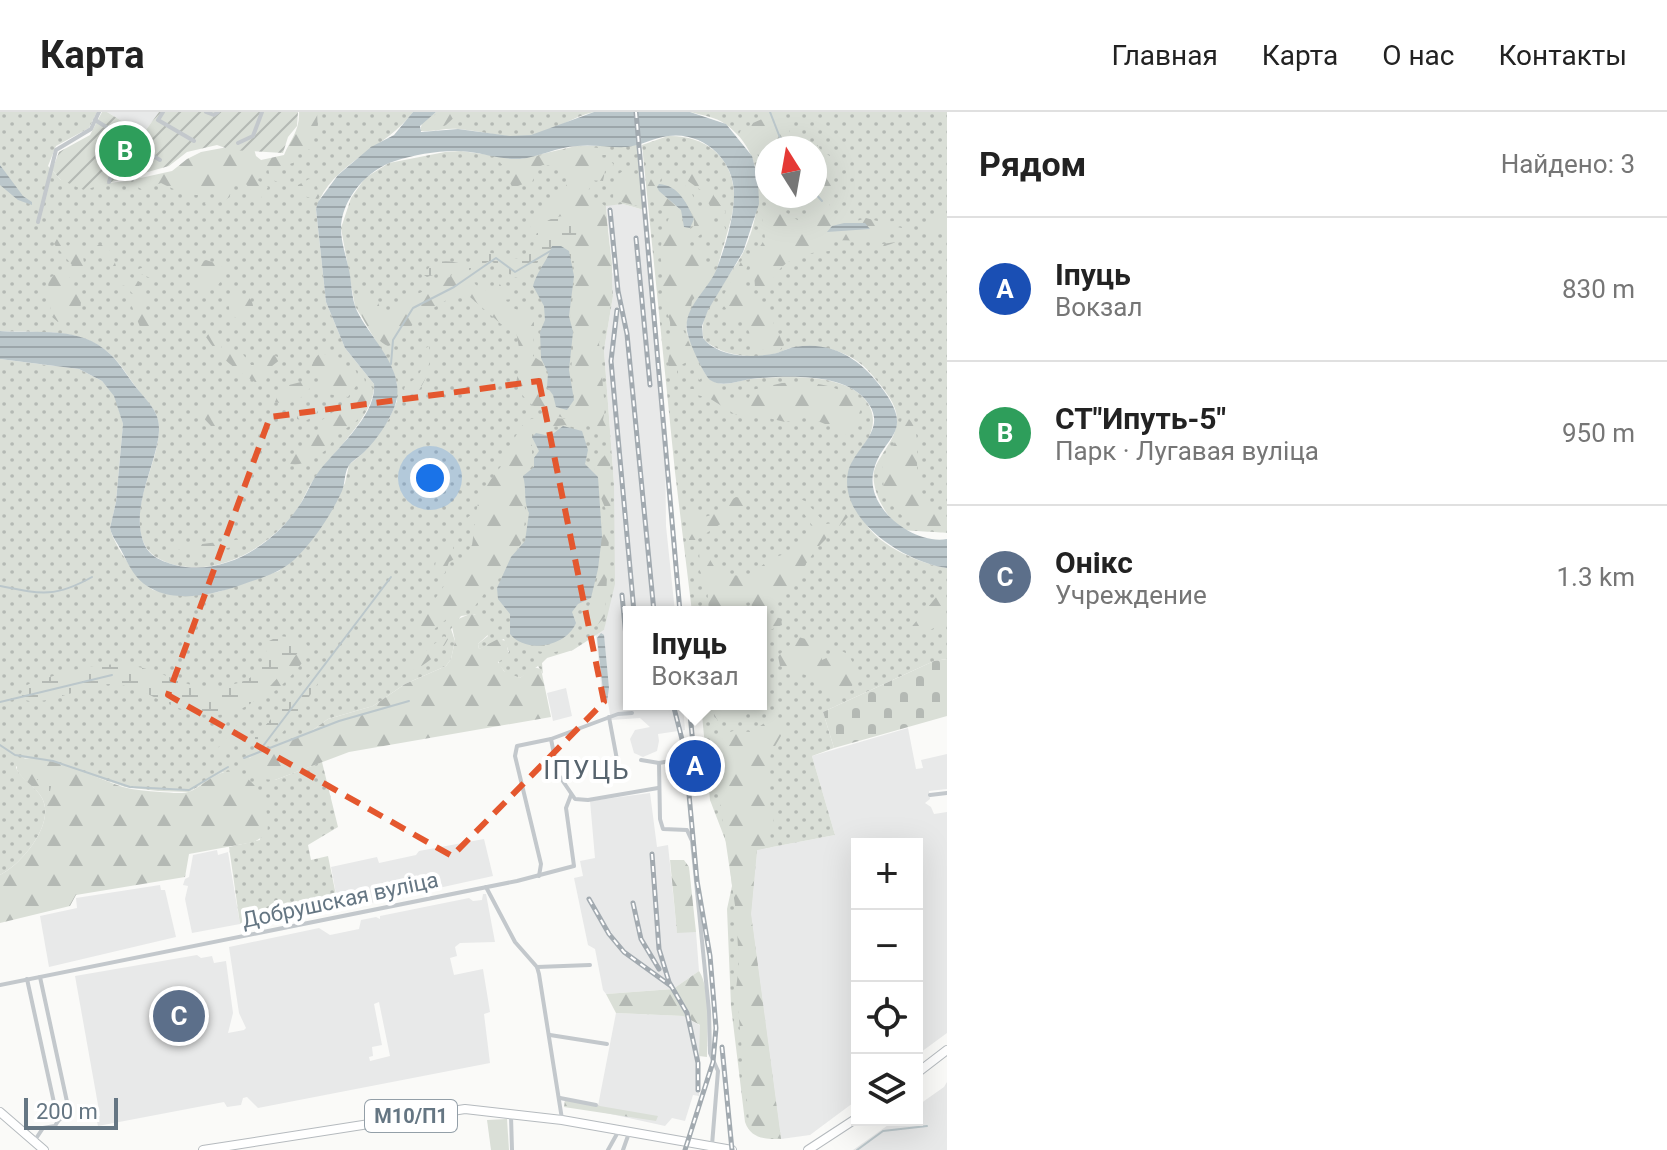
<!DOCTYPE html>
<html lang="ru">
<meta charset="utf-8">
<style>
:root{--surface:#fff;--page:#f6f6f6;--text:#222;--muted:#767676;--line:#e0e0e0;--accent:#db2777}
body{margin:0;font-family:Roboto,sans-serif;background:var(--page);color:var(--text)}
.controls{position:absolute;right:24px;bottom:24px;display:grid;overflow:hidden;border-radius:0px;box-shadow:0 8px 32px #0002}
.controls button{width:72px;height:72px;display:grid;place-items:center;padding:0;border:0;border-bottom:2px solid var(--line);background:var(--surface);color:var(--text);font:40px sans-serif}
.compass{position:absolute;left:755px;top:24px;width:72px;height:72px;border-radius:50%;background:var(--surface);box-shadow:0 8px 32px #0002;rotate:349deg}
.scale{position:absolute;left:24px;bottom:20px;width:94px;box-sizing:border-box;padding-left:8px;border:4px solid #657683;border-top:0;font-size:22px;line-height:28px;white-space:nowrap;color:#657683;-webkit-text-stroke:6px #fff;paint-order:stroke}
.you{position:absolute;left:430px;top:366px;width:28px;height:28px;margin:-20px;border:6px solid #fff;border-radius:50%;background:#1a73e8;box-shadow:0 0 0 12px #1a73e833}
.badge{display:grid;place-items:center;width:52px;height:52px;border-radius:50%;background:var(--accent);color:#fff;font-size:26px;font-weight:700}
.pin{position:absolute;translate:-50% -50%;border:4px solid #fff;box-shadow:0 2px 8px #0006}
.popup{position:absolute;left:623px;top:494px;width:144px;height:104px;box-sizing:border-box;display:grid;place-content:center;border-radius:0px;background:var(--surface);filter:drop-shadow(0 2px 6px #0005);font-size:26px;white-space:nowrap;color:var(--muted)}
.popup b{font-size:30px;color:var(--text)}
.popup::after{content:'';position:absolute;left:50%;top:100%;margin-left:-16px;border:16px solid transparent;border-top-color:var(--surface)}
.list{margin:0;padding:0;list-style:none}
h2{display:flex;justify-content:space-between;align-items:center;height:104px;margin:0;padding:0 32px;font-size:34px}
h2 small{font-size:26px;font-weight:400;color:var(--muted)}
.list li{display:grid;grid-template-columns:52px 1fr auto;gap:24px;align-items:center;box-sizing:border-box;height:144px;padding:0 32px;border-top:2px solid var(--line)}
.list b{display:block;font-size:30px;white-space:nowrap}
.list p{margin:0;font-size:26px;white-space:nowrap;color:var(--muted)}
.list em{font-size:26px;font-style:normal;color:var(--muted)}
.icon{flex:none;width:44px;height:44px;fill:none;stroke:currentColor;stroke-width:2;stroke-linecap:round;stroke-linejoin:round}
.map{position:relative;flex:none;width:947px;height:1038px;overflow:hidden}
header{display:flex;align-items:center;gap:48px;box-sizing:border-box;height:112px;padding:0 40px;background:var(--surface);border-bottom:2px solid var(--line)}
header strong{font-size:38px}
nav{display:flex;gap:44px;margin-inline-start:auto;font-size:28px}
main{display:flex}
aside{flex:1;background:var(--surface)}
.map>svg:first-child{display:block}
.built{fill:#e8e9e9;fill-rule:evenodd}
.grass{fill:url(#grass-dots);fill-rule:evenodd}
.forest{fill:url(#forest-firs)}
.wetland{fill:url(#wetland-marsh)}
.cemetery{fill:url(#cemetery-stones)}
.park{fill:#dadfd7}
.garden{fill:url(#garden-furrows)}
.water{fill:url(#water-rules)}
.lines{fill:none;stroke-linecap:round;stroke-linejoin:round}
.stream{stroke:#bbc7cb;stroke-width:2}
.primary-casing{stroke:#b5babe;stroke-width:10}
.street{stroke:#c3c8cc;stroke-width:4}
.primary{stroke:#fff;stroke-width:8}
.rail-casing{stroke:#a2aab0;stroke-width:5}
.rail{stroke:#fff;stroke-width:2;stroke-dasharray:6;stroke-linecap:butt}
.marked{fill:none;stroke:#e4572e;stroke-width:6;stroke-dasharray:16 10;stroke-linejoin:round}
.labels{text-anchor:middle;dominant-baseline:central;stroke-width:8;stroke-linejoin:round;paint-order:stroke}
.shield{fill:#fff;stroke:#939fa8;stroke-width:2}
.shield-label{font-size:20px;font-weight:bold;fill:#657683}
.street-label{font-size:22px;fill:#657683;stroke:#fff}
.quarter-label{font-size:26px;letter-spacing:2px;fill:#57646e;stroke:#fff}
</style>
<header>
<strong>Карта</strong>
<nav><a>Главная</a><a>Карта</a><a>О нас</a><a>Контакты</a></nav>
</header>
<main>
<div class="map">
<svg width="947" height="1038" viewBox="0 0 947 1038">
<defs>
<pattern id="grass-dots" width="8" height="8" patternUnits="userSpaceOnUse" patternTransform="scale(2)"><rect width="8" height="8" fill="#dadfd7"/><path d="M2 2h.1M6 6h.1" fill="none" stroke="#b4b9b4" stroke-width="1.8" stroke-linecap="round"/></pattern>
<pattern id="forest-firs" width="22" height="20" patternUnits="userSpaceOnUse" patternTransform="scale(2)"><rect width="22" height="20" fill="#dadfd7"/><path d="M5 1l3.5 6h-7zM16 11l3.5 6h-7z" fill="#b4b9b4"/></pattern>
<pattern id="wetland-marsh" width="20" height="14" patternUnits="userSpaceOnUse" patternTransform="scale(2)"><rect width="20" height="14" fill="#dadfd7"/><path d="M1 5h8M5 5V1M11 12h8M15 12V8" fill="none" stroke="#b4b9b4"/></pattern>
<pattern id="cemetery-stones" width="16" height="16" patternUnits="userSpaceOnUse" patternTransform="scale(2)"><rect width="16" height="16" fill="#dadfd7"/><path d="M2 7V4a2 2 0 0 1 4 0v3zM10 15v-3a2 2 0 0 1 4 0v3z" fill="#b4b9b4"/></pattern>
<pattern id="garden-furrows" width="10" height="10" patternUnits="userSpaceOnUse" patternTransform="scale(2)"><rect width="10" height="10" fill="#dadfd7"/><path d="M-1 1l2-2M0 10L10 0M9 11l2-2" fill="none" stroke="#b4b9b4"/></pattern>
<pattern id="water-rules" width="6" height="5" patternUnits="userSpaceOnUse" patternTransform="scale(2)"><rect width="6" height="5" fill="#bbc7cb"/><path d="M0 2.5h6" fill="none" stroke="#9ca6aa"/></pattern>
</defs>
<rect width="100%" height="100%" fill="#fafaf8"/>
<g class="built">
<path d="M107,0H159L143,22Z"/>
<path d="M623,92L644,98L665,328L666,414L675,500H629V592H683L685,618L658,622L659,629L657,639L643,645L634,641L630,627L635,618L650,615L640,606L611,608L608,591H603L596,523L604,518L613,420L614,372L604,238L613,184L611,164L613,160L606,93Z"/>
<path d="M566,576L572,604L553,609L547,581Z"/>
<path d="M908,616L916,657L923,656L921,648L947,642V677L929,679L930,687L925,691L931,695L934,702L947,700V921L917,943V732H857V988L810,1023L781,1027L751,802L757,738L835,723L812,644Z"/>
<path d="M650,681L657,735L668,733L677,820H696L699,859L673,877L606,882L603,878L595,837L588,833L574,766L583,764L580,749L595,746L590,689Z"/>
<path d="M484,727L493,764L339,798L331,755L377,745L379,751L416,743L419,739Z"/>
<path d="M217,738L218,743L228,740L240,812L192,821L185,787L188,774L183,773L185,767L189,765L193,743Z"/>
<path d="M160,773L161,778H165L176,825L49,855L40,804L77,796L76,786Z"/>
<path d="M483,782H486L495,830L460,831L455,835L457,844L450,846L454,863L483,857L490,900L484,902L490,951L258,996L247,985L243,986L241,993L227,995L224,990L98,1014L96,1005L100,1004L75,864L197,843L201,846L212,844L214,851L226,849L233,901L228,921L244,918L246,916L239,901L229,835L319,816L330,823L359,817L361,808L376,805L380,807V804L469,786L473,789L482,788ZM379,890L390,944L370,949L369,945L373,944L372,935L382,933L374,892Z"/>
<path d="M616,901L683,904L701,914L699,984L693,983L685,1009L672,1006L665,1014L597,999Z"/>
<path d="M947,970V1038H853L891,1011L893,1014L902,1008H917V994L944,975Z"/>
</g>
<g class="grass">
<path d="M0,0H97L89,16L56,34L48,54L61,68L108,71L136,68L288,46L303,25V0H413C386,37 331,50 316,97L326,190L345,236L374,272C376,303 331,342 314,367C307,377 303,389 296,399C268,435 222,464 175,453C161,449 148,443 143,429C131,395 153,361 158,328C162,299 151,296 136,275C128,265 123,255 114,246C83,213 41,222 0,219Z"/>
<path d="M436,0H594C573,4 555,19 534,23C508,28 484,19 458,17C445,16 433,20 420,19L422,11Z"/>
<path d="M690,0H947V421C940,420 907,419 905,418C887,410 868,374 875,356C883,337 901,323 896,300C893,287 881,274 873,264C855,241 826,232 797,235C789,235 782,240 774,242C751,247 723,244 704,228C695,201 731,164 743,141C763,99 768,41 725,12C716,5 701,3 690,0ZM767,36H815V84H767Z"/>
<path d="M668,24C703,23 732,43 734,81C735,96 729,114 725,129C721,140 719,153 714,164C705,180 690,192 687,211C685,220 689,227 693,234C699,245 702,265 715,270C726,275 739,268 751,267C782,264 847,260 867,290C882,313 866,331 852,350C855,363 860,402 866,412C880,435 922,452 947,456V547L934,549L823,600L834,636L812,644L835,723L757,738L751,802L781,1027C765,1027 751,1027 745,1010L731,894L727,797L732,774L728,735L710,688L701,592H761V500H692L675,360L642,33Z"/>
<path d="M638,33L644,98L623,92L606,94L613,184L604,238L614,372L615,472L604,518L573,538L547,546L542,551L543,562L538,554L520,566L507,562L499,553V547L509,540L504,527L479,537L478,532L488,524L475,502L461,504L451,517L455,529L451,547L446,554L405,572L373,594L328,607L310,620L249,646L275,668L322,650L338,715L308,733L311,748L328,744L339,798L240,812L229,735L260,728C263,679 269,681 223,660L189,680L158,679L125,675L57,652L25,646L16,655L17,658C24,669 36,675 42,686C56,712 21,753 0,763V247L79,257L102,269L115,284L123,312L116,390L110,416C114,434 138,467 153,478L188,484L218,480L279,459L307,432L328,403L345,371L349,353L364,340L389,307L397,289V272L392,256L355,194L341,116L351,86L365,66L389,51L445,40L461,39L520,47L576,34Z"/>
</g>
<g class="forest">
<path d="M299,0H317L318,19L310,29V37L298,42L293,51L282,54L281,66L278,70L270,67L268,55L257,58V68L268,75L261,86H257L246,72L240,69L234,72C229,93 224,87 208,94L205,92L207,88L219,84L220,81C212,79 208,82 200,83C185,84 174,77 161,71L143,78L132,72L136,67L172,59L187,47L201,40L233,34L254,37L256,44L261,48L284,43C290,28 300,19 299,0Z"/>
<path d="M438,0H460L446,13L423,17L424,12Z"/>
<path d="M762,0H781L796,34L793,20L802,32H808L815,29L820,37L831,45L833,54L830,65L834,77L828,99L829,106L845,105L857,109L866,106L881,110L896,109L897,111L888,113L911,118L897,122L887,121L874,129L830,128L827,132L830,136L862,135L896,130C863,146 806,128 780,157C774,163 771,172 766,179L759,180L755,175C755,165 751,155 754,146C756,139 762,133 765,126L761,99C775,86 788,105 802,110L806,107L811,96L803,84H815V36H767V54L739,22L741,18L748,19L753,11L762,7Z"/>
<path d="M579,34L609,37L611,40L607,43H591L590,46L610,48L614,53L605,59L603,69L587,68L591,74L585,84L589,90L601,91L605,94L612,152V187L599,231L605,297L603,308L609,320V328L604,329L594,316L572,308L583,318L587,326H584L580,317L565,313L552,315L545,322H532V354L521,367L526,376L524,390L526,403L521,432L475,494L449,505L431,520L419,522L415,516L472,433L475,412L464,417L462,415L468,405L476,400L481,380L502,353L506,339L526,308L543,305L567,307C543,299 527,297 516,271L521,247L516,219L501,212L470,185L457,182L423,202L394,232L388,234C374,228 360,205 357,190L362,185L377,188L383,204L390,207L404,188L435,174L451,164L454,159L480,149H516L542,144L529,163L519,166L502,163L493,153L476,163L472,168L476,173L491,181L497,179L501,169L506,170L505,179L513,187L503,188L502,192L526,201L534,211L533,244L542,250L546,258L539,267L540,272L551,283L556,297L562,299L571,297L575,285L571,259L574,223L570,204L576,164L572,137L530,126L526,122L537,104L552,92L557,80L566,74L567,66L557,54L543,53L538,55L531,73L523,72L513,76L510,71L515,55L509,51L501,52L499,48H519L560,39L570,40Z"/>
<path d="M626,57C640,60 644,83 638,94L613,88L614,65Z"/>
<path d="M695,60L708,70L714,84L726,100L723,104L709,106L706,110L711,114L724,113L726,119L724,123L705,119L687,133L689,137H708L702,148L712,159L711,166L692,189L690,200L681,213L703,261V265L699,268L693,253L687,250L677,255V265L671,263L668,249L671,235L670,210L663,184V160L660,142L663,120L671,101L655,89L647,75L652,65L662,64L657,77L680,98L682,113L689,118L694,114V106L677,74L682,72L689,76L701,100L711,96L702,79L688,69V62Z"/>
<path d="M309,67L312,68L309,74L315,81L319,80L316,72L322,74L323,80L318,87L297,83L298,73Z"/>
<path d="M943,103L947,106V122H927L922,119L925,112Z"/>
<path d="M57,127L61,128L68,134L71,131C84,135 83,149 86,160L83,163L76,159L69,166L81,190L80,200L65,204L58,210L51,204L48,169C54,158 66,164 72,153L54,132Z"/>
<path d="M100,132L112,140L117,158L113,157C108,148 97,144 95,135Z"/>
<path d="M747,145L749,150L742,168L743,179L764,191L784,233L779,239C751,242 753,224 743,207L723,206L730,201L724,194L719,200L716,198L742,148Z"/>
<path d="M206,148L221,153L226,162L218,173L202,177L196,173L201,161L198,151Z"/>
<path d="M141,156C156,158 174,175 179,188L175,189L158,169L138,161L137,158Z"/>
<path d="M130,165L140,170L138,179L147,188L145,199L157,213L148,223L142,220L131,192L133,182L125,174L115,171Z"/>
<circle cx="241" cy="195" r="12"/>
<path d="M209,221L215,224L222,236L242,241L251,253H262L274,243L281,247L272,254L266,268L255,270C236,258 218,244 206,225Z"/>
<path d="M429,234C431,249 428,266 419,278L406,280L404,277L406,272C423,265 423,253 426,236Z"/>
<path d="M320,241L344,247L346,260H349L351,254H354L357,262L364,265L365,270L356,274L348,285L321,281L322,260L311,256L314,247Z"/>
<path d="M309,268L313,272C304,286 292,295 275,290L281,275Z"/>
<path d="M782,271C809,269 846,271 861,297L853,316L843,324L838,321L839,314L837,312H825L808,305L785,310L764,305L736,303L709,286L685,280L687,277H696L708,272L720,283L743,290L748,288L752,278Z"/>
<path d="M370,273L373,277C367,285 368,292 363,300C357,311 349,314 339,321C334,325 332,331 328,336C317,346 301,356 287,351L288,346L315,326L322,308L333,300L351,294L359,286L357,278Z"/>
<path d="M200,294L214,301L217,314H211L197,299Z"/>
<path d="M312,294L318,298L315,304L305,309L297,307V301L302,296Z"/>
<path d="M902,306L909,307C931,333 896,377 947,405V418L925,416L906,408L892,393L884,378L882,356L897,326Z"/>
<path d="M606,342L610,349L611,385L605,505L596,514L584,518L581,513C590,496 598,469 600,450C601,433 599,414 606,398L601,386L599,365L593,355Z"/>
<path d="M736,385L746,387L748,391L745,396L696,428H689L686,399H690C707,416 720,393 736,385Z"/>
<path d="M800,387L805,389L826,412L833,411L844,401L849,404L817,436L791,473L769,495L768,501L781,507L782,513L761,522V500H746L752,494L749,490C734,493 723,500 709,500L707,474L700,459L699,436H703L715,456L730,463L744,464L753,461L770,447L793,439L814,423V416L798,393Z"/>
<path d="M455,424L457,427L453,436L458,445L449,450L445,461L440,465L435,454L437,442L448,435Z"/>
<path d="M243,427L246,429L244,433C221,435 195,451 174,434L178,430L194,433Z"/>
<path d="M947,472L944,492L946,504L942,512L924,521L909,522V518Z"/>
<path d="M470,502L485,503L492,510L490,521L478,532L479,537L498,527L506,529L509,544L498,550L504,559L520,566L533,555L541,557L551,605L349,640L275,668L262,667L247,656V648L255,642L310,620L328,607L373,594L405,572L446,554L451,547L455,529L451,510Z"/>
<path d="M444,524L448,527C441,543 419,558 402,562L403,558Z"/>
<path d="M798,525L810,528L826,526L831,527L832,533L820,541L822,548L842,539L849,543L859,564L846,582L831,585L817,567L780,554L778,544Z"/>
<path d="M567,528L575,529L574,534C557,543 541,541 524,536L526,534L547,533Z"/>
<path d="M299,532H306L310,537C306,551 271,588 258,587Z"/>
<path d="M707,592H750L751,597C744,610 730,607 718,609Z"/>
<path d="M771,606L783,610L785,617L771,641L769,650L768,686L774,707L770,720L771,735L757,738L751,802L781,1027L756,1022L749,1009L736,877L739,853L736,800L716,664L717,639L724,622L733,619L752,620Z"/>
<path d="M239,612L244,614L239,627L222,643H216L215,638L220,634L221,627L234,625L239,617L234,616Z"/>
<path d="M21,647C54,643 92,665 123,675C134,678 147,679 160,680C169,680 182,683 191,679C204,673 219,656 235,660C260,668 271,699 267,722L254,730L189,742L185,765L76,783L70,794L0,811V763C21,753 56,712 42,686C36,675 23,669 17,658V652Z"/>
<path d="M670,748H684L689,755L696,820L677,821Z"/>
<path d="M699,859C711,876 707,924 707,945L699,944L700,913L683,904L616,901L606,882L673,877Z"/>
<path d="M565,988L658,1004L656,1009L564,995Z"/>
</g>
<g class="wetland">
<path d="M565,104L577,112L573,158L572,148L551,137L545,151L546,146L543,145C534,154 521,168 507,161C501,158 498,152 490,149L465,160L445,159L427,165L424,163C432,145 450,148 466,153L490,141C507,142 518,154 533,139C534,119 543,105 565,104Z"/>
<path d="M279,524L297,526L301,531L299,539C262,586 238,621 171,593C152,585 134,573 112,572C84,571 47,597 22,587L20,583L25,574L31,571C60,562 92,550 123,553C168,555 188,587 238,571C248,568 257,563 262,553C266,545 266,537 269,529Z"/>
<path d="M314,559L320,563L319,570C306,588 278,639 255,635V625Z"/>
<path d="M40,657L55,659L50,679H45L37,667V660Z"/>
</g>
<path class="cemetery" d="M947,547V604L834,636L823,600L934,549Z"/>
<path class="park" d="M507,1007L509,1038H491L487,1008Z"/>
<path class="garden" d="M102,0H107L143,22L159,0H298L297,14L288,25L283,41L231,38L217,33L187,40L169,54L84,78L61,68L52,58L59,40L90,23Z"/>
<g class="water">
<path d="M413,0H436L420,14L421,20L458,17L510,24L531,23L594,0H690L726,12L752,44L758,67L759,92L743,140L708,198L702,214L703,226C718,245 750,246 772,242C780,241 787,236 795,235C834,228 863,249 884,279C916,324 880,324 873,362C867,398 915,433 947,427V456C907,451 838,409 848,360C854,334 892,317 864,286C840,260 782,264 751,267C738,269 722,276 710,268C704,263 690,232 688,223C680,197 709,178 717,156C725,135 734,106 734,83C735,48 703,19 668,24C654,26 642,33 627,35C610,36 594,32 577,34C557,35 539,45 520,47C503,48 486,42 470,40C446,37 418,42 395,49C368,57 341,87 341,117C341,130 346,144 349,158C352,171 351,186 357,199C372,229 409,260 394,296C388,311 377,327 366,338C361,344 352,348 348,355C344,363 345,372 342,379C331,403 313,430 294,448C278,462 260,466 241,473C207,485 157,495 133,460C128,453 125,445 121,438C117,430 112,425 110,416L116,390L123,312L114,284L102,269L79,257L0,247V219C38,222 80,213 110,242C122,253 129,268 140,280C154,297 162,304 158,328C152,361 132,396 143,429C148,444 161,449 175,453C224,465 273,433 299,394C306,384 310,372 317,362C335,337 377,304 374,272L345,236L326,190L316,97L318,90L338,63L371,35L394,23Z"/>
<path d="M0,53L23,84L32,90V93L18,88L0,73Z"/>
<path d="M659,72C678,73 687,91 694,107L690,116L684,115L681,98L659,79L657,75Z"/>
<path d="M844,111H865L870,117L827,120L832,114Z"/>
<path d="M552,134H561L569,139L574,164L569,204L573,220L569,258L574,288L567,298L556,295L553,283L547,275L548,261L541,246L540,220L545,208L544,194L533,174C537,159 548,148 552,134Z"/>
<path d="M563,314L582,319L588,338L585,352L598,365L602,424L598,457L591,486L578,492L572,500L576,511C566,535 526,542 510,522V502L498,487L497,476L511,445L525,429L529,401C523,389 527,377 523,364L534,355V346L539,339L532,325L536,321L550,324Z"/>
<path d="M601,521L604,523L609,576L607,590L604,587L597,526Z"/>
</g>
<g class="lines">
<g class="stream">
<path d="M770,0L784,36"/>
<path d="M815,81L822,89"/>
<path d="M391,252L393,228L413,196L454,175L496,146L515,160L552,138"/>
<path d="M0,474C40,482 55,486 92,465"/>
<path d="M0,590L112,563"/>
<path d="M0,633L15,643L53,649L130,675L189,678L228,655"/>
<path d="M260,638L391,465"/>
<path d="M244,646L339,609L409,589"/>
<path d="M857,1038L883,1019L927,1014"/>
</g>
<g class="primary-casing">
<g id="primary">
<path d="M917,961L947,938"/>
<path d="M0,1000L44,1038"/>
<path d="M203,1038L465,997L562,1008L732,1038"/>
<path d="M808,1038L857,1006"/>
</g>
</g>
<g class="street">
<path d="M163,0L158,8L194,29"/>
<path d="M206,0L214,3L218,0"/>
<path d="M95,8L160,48"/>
<path d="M238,31L253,24L262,0"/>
<path d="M109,70L122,25"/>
<path d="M38,110L56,38L91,17L99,0"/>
<path d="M609,605L618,653"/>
<path d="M551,627L618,602L632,601"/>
<path d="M641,648L659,651L660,707L663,717L687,718L692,729L709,899L710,941L718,959L712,1033"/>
<path d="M659,651L670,649"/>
<path d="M930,683L947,681"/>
<path d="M539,764L541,752L515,644L517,634L551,627L558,662L575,687L588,688L658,676"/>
<path d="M486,775L515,830L537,855L539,862L562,1007"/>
<path d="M537,855L590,853"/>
<path d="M40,865L69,999L58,1009"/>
<path d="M27,867L58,1009L55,1014L43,1016L35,1028"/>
<path d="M0,873L517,769L574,754L566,696L571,683"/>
<path d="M550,923L607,932"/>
<path d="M560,986L596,993"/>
<path d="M511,1004L512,1038"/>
<path d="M608,1038L618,1020"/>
<path d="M623,1038L629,1021"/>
</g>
<use href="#primary" class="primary"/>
<g class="rail-casing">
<g id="rail">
<path d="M636,0L680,500"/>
<path d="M610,98L618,179L627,222L654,500"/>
<path d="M636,126L650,273"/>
<path d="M617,198L611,249L634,500"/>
<path d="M622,483L626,525"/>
<path d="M673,592L685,639L697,769L710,844L716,916L713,950L685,1038"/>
<path d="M689,592L693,632"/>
<path d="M652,742L659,837L669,870L687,901L698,951V978"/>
<path d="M589,787L609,822L624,840L671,874"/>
<path d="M633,791L641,827L659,857"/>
<path d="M722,935L732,1038"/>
</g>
</g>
<use href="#rail" class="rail"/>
</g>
<path class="marked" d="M539,269L604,590L452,744L168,583L270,305Z"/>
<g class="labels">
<rect class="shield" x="365" y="988" width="92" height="32" rx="6"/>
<g class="shield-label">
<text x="411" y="1004">М10/П1</text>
</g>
<g class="street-label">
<text transform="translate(340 788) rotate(-12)">Добрушская вуліца</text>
</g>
<g class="quarter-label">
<text x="587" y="658">ІПУЦЬ</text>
</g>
</g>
</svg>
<div class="controls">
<button>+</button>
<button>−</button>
<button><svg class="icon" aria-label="locate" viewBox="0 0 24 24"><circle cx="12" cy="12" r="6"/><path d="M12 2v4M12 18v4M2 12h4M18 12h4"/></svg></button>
<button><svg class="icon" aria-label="layers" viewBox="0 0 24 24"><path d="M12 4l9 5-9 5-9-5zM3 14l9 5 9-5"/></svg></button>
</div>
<svg class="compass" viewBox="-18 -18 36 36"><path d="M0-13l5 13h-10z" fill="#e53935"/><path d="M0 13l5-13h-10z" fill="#767676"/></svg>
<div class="scale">200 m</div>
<div class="you"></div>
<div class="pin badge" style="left:695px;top:654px;background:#1a4fb4">A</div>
<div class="popup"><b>Іпуць</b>Вокзал</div>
<div class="pin badge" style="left:125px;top:39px;background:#2e9e5b">B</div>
<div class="pin badge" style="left:179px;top:904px;background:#5c6f8a">C</div>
</div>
<aside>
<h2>Рядом<small>Найдено: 3</small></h2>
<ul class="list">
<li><span class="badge" style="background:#1a4fb4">A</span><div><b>Іпуць</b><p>Вокзал</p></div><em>830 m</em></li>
<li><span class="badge" style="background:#2e9e5b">B</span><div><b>СТ&quot;Ипуть-5&quot;</b><p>Парк · Лугавая вуліца</p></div><em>950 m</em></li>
<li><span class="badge" style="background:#5c6f8a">C</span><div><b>Онікс</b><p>Учреждение</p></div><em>1.3 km</em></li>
</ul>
</aside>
</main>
